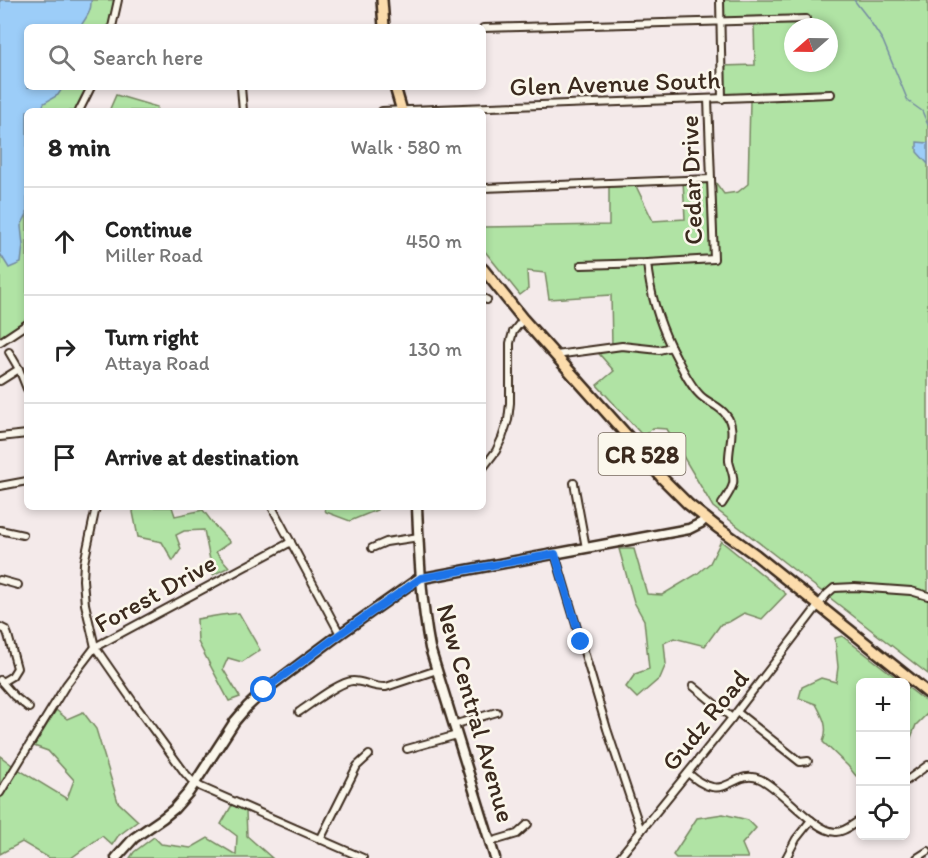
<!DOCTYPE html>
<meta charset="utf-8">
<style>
:root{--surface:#fff;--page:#f2f2f2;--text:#222;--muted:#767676;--line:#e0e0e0}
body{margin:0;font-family:Itim,sans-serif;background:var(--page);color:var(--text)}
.controls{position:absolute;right:18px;bottom:18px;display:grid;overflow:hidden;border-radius:9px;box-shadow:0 3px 9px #0003}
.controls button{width:54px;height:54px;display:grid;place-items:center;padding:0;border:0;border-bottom:2px solid var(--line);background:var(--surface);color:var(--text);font:30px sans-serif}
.compass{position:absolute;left:784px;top:18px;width:54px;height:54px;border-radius:50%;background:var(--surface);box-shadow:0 3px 9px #0003;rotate:250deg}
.stop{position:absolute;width:18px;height:18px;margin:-14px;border:4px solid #1a73e8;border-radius:50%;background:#fff}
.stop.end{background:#1a73e8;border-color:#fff;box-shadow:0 2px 6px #0008}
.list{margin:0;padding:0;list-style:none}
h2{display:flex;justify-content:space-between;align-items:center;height:78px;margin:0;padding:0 24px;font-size:26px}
h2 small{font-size:20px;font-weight:400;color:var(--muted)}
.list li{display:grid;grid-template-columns:39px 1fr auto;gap:18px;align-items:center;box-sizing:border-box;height:108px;padding:0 24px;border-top:2px solid var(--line)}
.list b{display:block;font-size:22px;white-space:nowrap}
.list p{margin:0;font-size:20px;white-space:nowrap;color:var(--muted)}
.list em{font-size:20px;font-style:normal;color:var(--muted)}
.icon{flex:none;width:33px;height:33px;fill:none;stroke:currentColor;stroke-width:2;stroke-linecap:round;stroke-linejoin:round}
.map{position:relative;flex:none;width:928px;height:858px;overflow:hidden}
.search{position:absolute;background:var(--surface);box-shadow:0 3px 9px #0003;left:24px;top:24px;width:462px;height:66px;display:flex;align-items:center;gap:15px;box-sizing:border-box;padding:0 21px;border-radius:9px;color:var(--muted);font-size:22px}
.panel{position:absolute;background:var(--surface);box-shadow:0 3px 9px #0003;left:24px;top:108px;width:462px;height:402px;border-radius:9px}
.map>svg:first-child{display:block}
.green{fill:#b0e3a4;stroke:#768661;stroke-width:1.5;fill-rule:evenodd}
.water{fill:#9ccdf8;stroke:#758ca1;stroke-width:1.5}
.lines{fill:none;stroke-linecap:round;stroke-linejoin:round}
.stream{stroke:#758ca1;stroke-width:1.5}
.street-casing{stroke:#3b2a1e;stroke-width:10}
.secondary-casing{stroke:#3b2a1e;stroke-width:13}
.primary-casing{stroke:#3b2a1e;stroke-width:14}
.street{stroke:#fbf7ec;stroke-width:6}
.secondary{stroke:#fbf7ec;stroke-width:8}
.primary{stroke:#fcdcac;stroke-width:9}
.route{stroke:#1a73e8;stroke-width:8}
.labels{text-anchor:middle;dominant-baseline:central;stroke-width:5;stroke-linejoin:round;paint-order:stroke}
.shield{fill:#fbf7ec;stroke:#75685c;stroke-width:1.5}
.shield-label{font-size:24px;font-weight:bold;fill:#3b2a1e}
.street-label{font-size:26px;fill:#3b2a1e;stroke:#fbf7ec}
</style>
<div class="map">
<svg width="928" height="858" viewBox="0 0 928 858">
<rect width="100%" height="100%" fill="#f4eaea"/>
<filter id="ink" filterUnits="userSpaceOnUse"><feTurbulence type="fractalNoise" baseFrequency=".0167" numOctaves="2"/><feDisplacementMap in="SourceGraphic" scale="12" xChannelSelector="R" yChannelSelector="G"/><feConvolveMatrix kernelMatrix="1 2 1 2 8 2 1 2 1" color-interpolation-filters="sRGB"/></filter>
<g filter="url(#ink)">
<g class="green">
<path d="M0,0H118L112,27H27V87H91L79,111H27V324L0,342Z"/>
<path d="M720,0H928V674L713,507L667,429L653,428L643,436L597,385L614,371L594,348L612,346L611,295L549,299L545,273L527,271L528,289L520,295L483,249V227L609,225V182H634L653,221L685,219L683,180L713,179L724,194L738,192L748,184L750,101L723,99L722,66L755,65L754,23L721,22ZM793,27H829V63H793Z"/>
<path d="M116,95L157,107L156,111H109Z"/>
<path d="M134,507H172L175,516L203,510L215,526L230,542L216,552L229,567L213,575L204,530L184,531L176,535L181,549L173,561L162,542L138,537L133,512Z"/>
<path d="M324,507H378L377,510L350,521L326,512Z"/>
<path d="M721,541L786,594L762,619L744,613L729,622L721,624L705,646L674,638L664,643L666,664L660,678L637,698L626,687L635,674L649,669L644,620L634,602L619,549H634L647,594L662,595L697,574L710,563Z"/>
<path d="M239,613L260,650L242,662L228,658L223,669L240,697L229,701L198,642L197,619L221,615Z"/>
<path d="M842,636L902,682H860V773L856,776L848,766L823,742C829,727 823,717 816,704L799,698L802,687L821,678L836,682L838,667L835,638Z"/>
<path d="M906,686L928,703V713L916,725L910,740L906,745Z"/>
<path d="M56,710L67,719L83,712L96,729L118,802L138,821L118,836L112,845L102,836L71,858H49L22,842L0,854V756L16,768L67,799L74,780L48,751L34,746Z"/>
<path d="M232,805L246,811L247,836L272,858H130L134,852L154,837L161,844L191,848L208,838L236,855L237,836L221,824Z"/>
<path d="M723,814L748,820L756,828L742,844L748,858H676L673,855L697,818Z"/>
</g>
<g class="water">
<path d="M0,0H91C92,11 86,18 80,27H27V87H63L58,95L44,103L41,111H27V214L21,226L23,245L21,263L9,268L1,255L0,256Z"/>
<path d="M917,142L928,143V164L917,152Z"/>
</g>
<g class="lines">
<path class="stream" d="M854,0L868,18L883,41L908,101L922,111L928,125"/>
<g class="street-casing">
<g id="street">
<path d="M720,0L722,99"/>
<path d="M112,27L118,0"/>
<path d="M483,28L806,19"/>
<path d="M241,87L243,111"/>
<path d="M79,111L91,87"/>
<path d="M382,111L831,94"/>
<path d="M483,188L711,179"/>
<path d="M647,263C650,293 658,320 671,347"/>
<path d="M581,265L647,263L714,259L708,99"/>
<path d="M483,298L487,300"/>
<path d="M0,342L27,324"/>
<path d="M9,352L19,369L27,389"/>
<path d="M556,355L622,346L659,350L671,347C680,363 687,382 700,395C708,403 720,406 726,415C737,428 728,447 729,461C730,468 735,476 733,484C731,491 726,498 722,504"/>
<path d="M0,381L19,369"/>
<path d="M0,437L27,434"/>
<path d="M483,468L496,451L502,438L508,420L510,403V343L513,332L523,319"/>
<path d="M574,483L586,548"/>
<path d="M0,486L27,481"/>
<path d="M96,507L84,563L83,580L85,604L95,647L136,706L185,773L193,782L201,787L363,858"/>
<path d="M272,507L340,634"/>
<path d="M0,530L23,535"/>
<path d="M372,548L386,542L419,537"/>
<path d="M555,554L607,729L641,831"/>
<path d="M0,580L18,585"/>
<path d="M0,627L6,630L8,635L17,668L12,676L2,682"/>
<path d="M0,680L14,696L29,708"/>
<path d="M693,686L732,718"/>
<path d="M299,712C311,704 340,681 353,681C364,681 374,688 386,687L437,670"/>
<path d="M737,712L800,762L808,761"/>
<path d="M453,725L497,712"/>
<path d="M407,749L457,735"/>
<path d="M688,773C695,779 702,785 712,787C729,791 740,770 760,779C781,788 814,832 836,832C845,832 853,824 860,820"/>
<path d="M906,781L928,765"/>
<path d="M0,793L66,685L95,647L291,542"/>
<path d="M320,840L357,766L369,755"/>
<path d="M490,842L517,834L528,824"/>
<path d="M619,858L732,718L827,594L834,588L855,587L911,591L928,596"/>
<path d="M786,858L796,839L811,820"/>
<path d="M917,858L928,851"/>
</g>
</g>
<g class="secondary-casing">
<g id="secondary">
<path d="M417,507C419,554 421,601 430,648L495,858"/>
<path d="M116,858L134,838L163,818L174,809L189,792L235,721L247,707L265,690L340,634L418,579L689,529L701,523L706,518"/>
</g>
</g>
<g class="primary-casing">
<g id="primary">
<path d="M382,0L384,27"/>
<path d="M395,87L402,111"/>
<path d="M483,269L523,319L632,441L662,478L688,504L717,527L756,555L928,693"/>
</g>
</g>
<use href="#street" class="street"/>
<use href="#secondary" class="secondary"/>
<use href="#primary" class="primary"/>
</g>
</g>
<g class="lines" filter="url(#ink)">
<path class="route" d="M264,690L340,634L421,578L555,554L581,642"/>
</g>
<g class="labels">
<rect class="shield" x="598.5" y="433" width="87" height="42" rx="4.5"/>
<g class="shield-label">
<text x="642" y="454">CR 528</text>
</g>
<g class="street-label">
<text transform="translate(615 83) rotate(-2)">Glen Avenue South</text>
<text transform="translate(691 180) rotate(-92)">Cedar Drive</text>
<text transform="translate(155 593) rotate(-29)">Forest Drive</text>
<text transform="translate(476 713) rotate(74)">New Central Avenue</text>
<text transform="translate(705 720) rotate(-51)">Gudz Road</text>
</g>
</g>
</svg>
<div class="controls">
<button>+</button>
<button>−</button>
<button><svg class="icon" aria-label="locate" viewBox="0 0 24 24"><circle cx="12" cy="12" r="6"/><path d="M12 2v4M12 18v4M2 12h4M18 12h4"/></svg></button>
</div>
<svg class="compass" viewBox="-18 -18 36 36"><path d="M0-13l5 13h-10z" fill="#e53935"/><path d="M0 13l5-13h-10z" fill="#767676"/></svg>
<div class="stop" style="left:264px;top:690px"></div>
<div class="stop end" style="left:581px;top:642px"></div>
<div class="search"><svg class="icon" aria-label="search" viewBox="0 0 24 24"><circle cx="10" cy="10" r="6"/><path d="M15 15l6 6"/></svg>Search here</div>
<section class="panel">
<h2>8 min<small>Walk · 580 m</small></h2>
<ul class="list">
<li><svg class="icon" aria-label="ahead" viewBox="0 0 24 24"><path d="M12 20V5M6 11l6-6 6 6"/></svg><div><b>Continue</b><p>Miller Road</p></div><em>450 m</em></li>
<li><svg class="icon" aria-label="right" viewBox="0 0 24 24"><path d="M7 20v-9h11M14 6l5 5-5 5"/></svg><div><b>Turn right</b><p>Attaya Road</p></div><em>130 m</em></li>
<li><svg class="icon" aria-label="arrive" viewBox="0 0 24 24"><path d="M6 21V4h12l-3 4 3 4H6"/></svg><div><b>Arrive at destination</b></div></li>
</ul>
</section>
</div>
